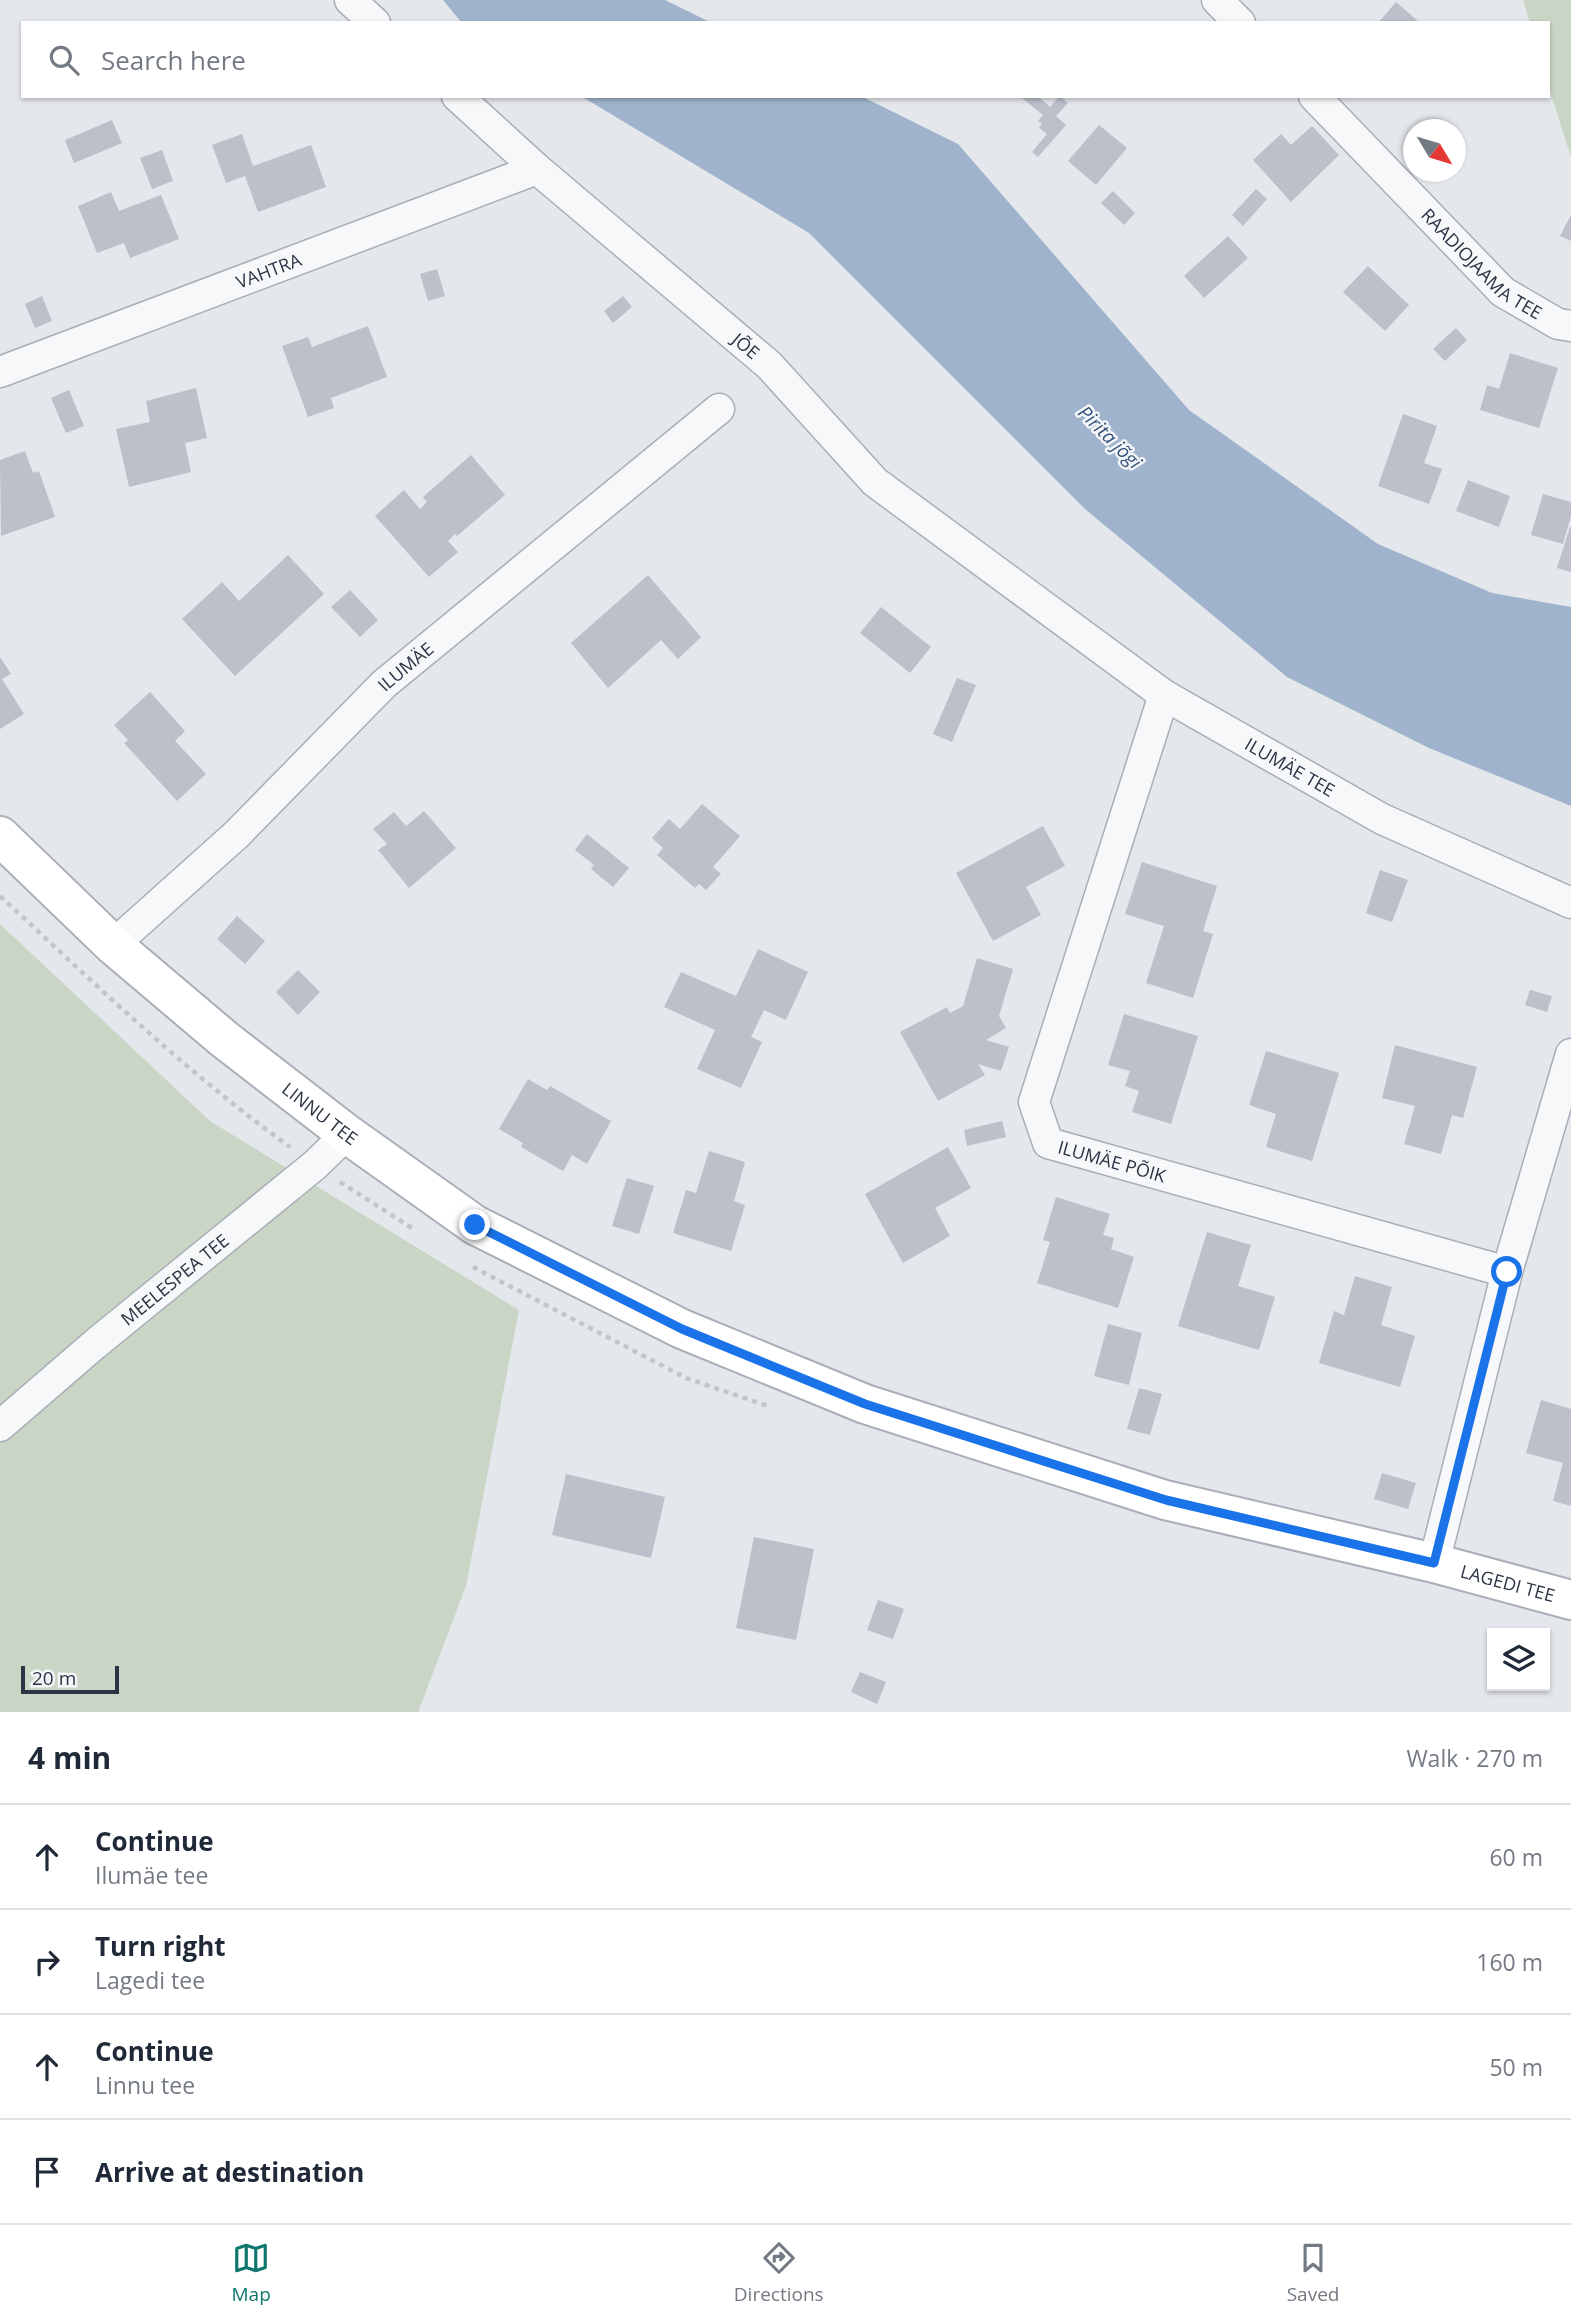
<!DOCTYPE html>
<meta charset="utf-8">
<style>
:root{--surface:#fff;--page:#f6f6f7;--text:#1f2937;--muted:#747a83;--line:#e0e1e3;--accent:#0f766e}
body{margin:0;font-family:"Open Sans",sans-serif;background:var(--page);color:var(--text)}
.controls{position:absolute;right:21px;bottom:21px;display:grid;overflow:hidden;border-radius:0px;box-shadow:0 2px 5px #0004}
.controls button{width:63px;height:63px;display:grid;place-items:center;padding:0;border:0;border-bottom:2px solid var(--line);background:var(--surface);color:var(--text);font:35px sans-serif}
.compass{position:absolute;left:1403px;top:119px;width:63px;height:63px;border-radius:50%;background:var(--surface);box-shadow:0 2px 5px #0004;rotate:128deg}
.scale{position:absolute;left:21px;bottom:18px;width:98px;box-sizing:border-box;padding-left:7px;border:4px solid #2b3445;border-top:0;font-size:19px;line-height:24px;white-space:nowrap;color:#2b3445;-webkit-text-stroke:5px #f4f6f9;paint-order:stroke}
.stop{position:absolute;width:21px;height:21px;margin:-16px;border:5px solid #1a73e8;border-radius:50%;background:#fff}
.stop.end{background:#1a73e8;border-color:#fff;box-shadow:0 2px 7px #0008}
.list{margin:0;padding:0;list-style:none}
h2{display:flex;justify-content:space-between;align-items:center;height:91px;margin:0;padding:0 28px;font-size:30px}
h2 small{font-size:23px;font-weight:400;color:var(--muted)}
.list li{display:grid;grid-template-columns:46px 1fr auto;gap:21px;align-items:center;box-sizing:border-box;height:105px;padding:0 28px;border-top:2px solid var(--line)}
.list b{display:block;font-size:26px;white-space:nowrap}
.list p{margin:0;font-size:23px;white-space:nowrap;color:var(--muted)}
.list em{font-size:23px;font-style:normal;color:var(--muted)}
.icon{flex:none;width:38px;height:38px;fill:none;stroke:currentColor;stroke-width:2;stroke-linecap:round;stroke-linejoin:round}
.map{position:relative;flex:none;width:1571px;height:1712px;overflow:hidden}
.search{position:absolute;background:var(--surface);box-shadow:0 2px 5px #0004;left:21px;right:21px;top:21px;height:77px;display:flex;align-items:center;gap:18px;box-sizing:border-box;padding:0 24px;border-radius:0px;color:var(--muted);font-size:26px}
.sheet{height:511px;background:var(--surface)}
nav{display:flex;justify-content:space-around;align-items:center;box-sizing:border-box;height:98px;border-top:2px solid var(--line);background:var(--surface);font-size:19px;color:var(--muted)}
nav a{display:grid;justify-items:center;gap:4px}
nav .on{color:var(--accent)}
.map>svg:first-child{display:block}
.green{fill:#c9d6c5}
.water{fill:#9fb4cc}
.building{fill:#bbc0ca}
.lines{fill:none;stroke-linecap:round;stroke-linejoin:round}
.street-casing{stroke:#a9aeb7;stroke-width:33}
.secondary-casing{stroke:#a9aeb7;stroke-width:42}
.path{stroke:#c2c5cb;stroke-width:4.5;stroke-dasharray:5 5;stroke-linecap:butt}
.street{stroke:#f7f8fa;stroke-width:30}
.secondary{stroke:#fff;stroke-width:38}
.route{stroke:#1a73e8;stroke-width:9}
.labels{text-anchor:middle;dominant-baseline:central;stroke-width:5;stroke-linejoin:round;paint-order:stroke}
.street-label{font-size:18px;fill:#2b3445;stroke:#f4f6f9}
.water-label{font-size:19px;font-style:italic;fill:#34527a;stroke:#f4f6f9}
</style>
<div class="map">
<svg width="1571" height="1712" viewBox="0 0 1571 1712">
<rect width="100%" height="100%" fill="#e4e7ec"/>
<g class="green">
<path d="M1523,0H1571V157L1548,85V23H1530Z"/>
<path d="M0,924L210,1121L519,1310L466,1586L418,1712H0Z"/>
</g>
<g class="water">
<path d="M443,0H665L712,23H462Z"/>
<path d="M581,96H861L958,144L1189,410L1378,544L1492,593L1571,607V806L1429,748L1287,677L1085,509L809,233Z"/>
</g>
<g class="building">
<path d="M1396,2L1417,20L1415,23H1378Z"/>
<path d="M1024,96H1038L1050,107L1060,96L1068,103L1056,116L1066,125L1038,157L1032,152L1047,134L1039,128L1042,124L1038,121L1043,115L1022,98Z"/>
<path d="M112,120L122,143L74,163L65,140Z"/>
<path d="M1099,125L1127,148L1096,185L1068,161Z"/>
<path d="M1312,126L1339,155L1291,202L1253,160L1281,134L1291,145Z"/>
<path d="M242,134L253,166L311,145L326,187L258,212L245,176L226,183L212,145Z"/>
<path d="M162,150L173,181L152,189L140,158Z"/>
<path d="M1256,189L1267,199L1243,226L1232,215Z"/>
<path d="M1113,191L1135,213L1124,225L1101,203Z"/>
<path d="M111,192L119,211L161,195L179,239L130,258L124,243L97,253L78,206Z"/>
<path d="M1571,215V241L1560,236Z"/>
<path d="M1228,236L1248,258L1204,298L1184,276Z"/>
<path d="M1368,266L1409,305L1385,331L1343,292Z"/>
<path d="M437,269L445,296L428,301L420,274Z"/>
<path d="M42,296L52,321L35,328L25,304Z"/>
<path d="M623,296L632,307L613,323L604,311Z"/>
<path d="M368,326L387,377L331,398L334,408L308,417L282,346L308,337L312,347Z"/>
<path d="M1456,328L1467,340L1445,361L1433,349Z"/>
<path d="M1510,353L1558,368L1539,428L1480,410L1487,385L1499,389Z"/>
<path d="M196,388L207,438L185,443L191,472L129,487L116,429L150,422L146,401Z"/>
<path d="M69,390L84,426L66,433L51,398Z"/>
<path d="M1403,414L1437,426L1424,463L1442,469L1429,504L1378,486Z"/>
<path d="M25,451L33,473L39,471L55,517L1,536L0,460Z"/>
<path d="M471,455L505,495L457,536L455,534L448,541L458,552L429,577L375,516L404,490L420,509L427,502L423,497Z"/>
<path d="M1468,480L1510,496L1499,527L1456,511Z"/>
<path d="M1543,494L1571,502V516L1563,544L1531,535Z"/>
<path d="M1570,527H1571V572L1557,568Z"/>
<path d="M288,555L324,594L235,676L182,619L222,582L239,601Z"/>
<path d="M648,575L701,637L678,659L661,640L608,688L571,643Z"/>
<path d="M350,590L378,620L360,637L331,607Z"/>
<path d="M881,607L931,647L910,673L860,633Z"/>
<path d="M0,657L11,674L2,679L24,714L0,729Z"/>
<path d="M957,678L976,685L952,742L933,734Z"/>
<path d="M150,692L185,731L175,741L206,774L177,801L124,743L128,740L114,725Z"/>
<path d="M702,804L740,836L713,867L721,874L706,890L699,884L695,888L657,855L663,848L652,838L669,819L680,829Z"/>
<path d="M424,811L456,848L409,888L378,850L387,844L373,829L394,812L406,826Z"/>
<path d="M1043,826L1065,866L1026,887L1041,915L993,941L956,873Z"/>
<path d="M587,834L629,868L613,887L591,869L594,865L575,850Z"/>
<path d="M1142,862L1217,886L1203,931L1213,934L1193,998L1146,983L1164,926L1125,914Z"/>
<path d="M1380,870L1408,880L1392,922L1366,913Z"/>
<path d="M237,916L265,941L245,964L217,939Z"/>
<path d="M758,949L808,972L786,1020L764,1010L751,1037L762,1042L741,1088L697,1069L715,1030L664,1007L681,972L736,996Z"/>
<path d="M977,958L1013,969L999,1016L1006,1028L986,1040L1009,1047L1001,1071L978,1064L985,1075L938,1101L900,1032L947,1007L950,1013L963,1006Z"/>
<path d="M298,970L320,992L298,1015L276,992Z"/>
<path d="M1530,990L1552,996L1547,1012L1525,1005Z"/>
<path d="M1124,1014L1198,1036L1171,1124L1132,1112L1139,1091L1125,1086L1130,1071L1108,1065Z"/>
<path d="M1395,1045L1477,1067L1463,1118L1452,1115L1441,1154L1404,1144L1415,1106L1382,1098Z"/>
<path d="M1266,1051L1339,1073L1312,1161L1266,1147L1276,1114L1249,1105Z"/>
<path d="M528,1079L547,1090L550,1086L611,1121L587,1164L572,1155L563,1171L521,1147L523,1143L499,1129Z"/>
<path d="M1002,1121L1006,1137L967,1146L964,1130Z"/>
<path d="M948,1147L971,1188L935,1208L950,1236L903,1263L865,1194Z"/>
<path d="M709,1151L745,1162L734,1201L745,1205L731,1251L673,1233L686,1190L696,1193Z"/>
<path d="M627,1178L654,1186L639,1234L612,1226Z"/>
<path d="M1056,1197L1110,1214L1103,1235L1114,1238L1111,1249L1134,1257L1118,1308L1037,1283L1050,1242L1043,1240Z"/>
<path d="M1207,1232L1251,1245L1238,1286L1275,1297L1259,1350L1178,1326Z"/>
<path d="M1355,1276L1392,1287L1381,1325L1415,1336L1400,1387L1319,1363L1334,1311L1344,1315Z"/>
<path d="M1108,1324L1142,1333L1129,1385L1094,1376Z"/>
<path d="M1139,1388L1162,1394L1150,1435L1127,1429Z"/>
<path d="M1541,1400L1571,1409V1506L1553,1501L1563,1463L1526,1453Z"/>
<path d="M1382,1473L1416,1483L1408,1509L1374,1499Z"/>
<path d="M566,1474L665,1497L651,1558L552,1535Z"/>
<path d="M754,1537L814,1549L796,1640L736,1628Z"/>
<path d="M878,1600L904,1609L893,1639L867,1630Z"/>
<path d="M860,1672L886,1682L877,1704L851,1692Z"/>
</g>
<g class="lines">
<g class="street-casing">
<g id="street">
<path d="M350,0L375,23"/>
<path d="M1217,0L1240,23"/>
<path id="s1" d="M457,96L537,169L769,365L875,482L1164,695L1382,819L1571,903"/>
<path id="s2" d="M1314,96L1503,292L1558,324L1571,326"/>
<path id="s3" d="M0,372L537,169"/>
<path id="s4" d="M1164,695L1034,1102L1048,1143L1507,1272"/>
<path id="s5" d="M113,945L236,835L384,684L719,409"/>
<path id="s6" d="M0,1426L95,1344L315,1165L347,1134"/>
<path d="M1434,1563L1507,1272L1571,1054"/>
</g>
</g>
<g class="secondary-casing">
<g id="secondary">
<path id="s7" d="M0,836L113,945L224,1039L347,1134L475,1225L682,1329L865,1404L1165,1500L1434,1563L1571,1600"/>
</g>
</g>
<g class="path">
<path d="M0,896C94,983 186,1072 290,1147"/>
<path d="M340,1182L415,1230"/>
<path d="M473,1267L686,1378L768,1406"/>
</g>
<use href="#street" class="street"/>
<use href="#secondary" class="secondary"/>
</g>
<g class="lines">
<path class="route" d="M475,1225L682,1329L865,1404L1166,1500L1434,1563L1507,1272"/>
</g>
<g class="labels">
<g class="street-label">
<text stroke="none"><textPath href="#s2" startOffset="238">RAADIOJAAMA TEE</textPath></text>
<text stroke="none"><textPath href="#s3" startOffset="287">VAHTRA</textPath></text>
<text stroke="none"><textPath href="#s1" startOffset="382">JÕE</textPath></text>
<text stroke="none"><textPath href="#s5" startOffset="404">ILUMÄE</textPath></text>
<text stroke="none"><textPath href="#s1" startOffset="1074">ILUMÄE TEE</textPath></text>
<text stroke="none"><textPath href="#s7" startOffset="424">LINNU TEE</textPath></text>
<text stroke="none"><textPath href="#s4" startOffset="537">ILUMÄE PÕIK</textPath></text>
<text stroke="none"><textPath href="#s6" startOffset="228">MEELESPEA TEE</textPath></text>
<text stroke="none"><textPath href="#s7" startOffset="1712">LAGEDI TEE</textPath></text>
</g>
<g class="water-label">
<text transform="translate(1110 437) rotate(45)">Pirita jõgi</text>
</g>
</g>
</svg>
<div class="controls">
<button><svg class="icon" aria-label="layers" viewBox="0 0 24 24"><path d="M12 4l9 5-9 5-9-5zM3 14l9 5 9-5"/></svg></button>
</div>
<svg class="compass" viewBox="-18 -18 36 36"><path d="M0-13l5 13h-10z" fill="#e53935"/><path d="M0 13l5-13h-10z" fill="#747a83"/></svg>
<div class="scale">20 m</div>
<div class="stop" style="left:1507px;top:1272px"></div>
<div class="stop end" style="left:475px;top:1225px"></div>
<div class="search"><svg class="icon" aria-label="search" viewBox="0 0 24 24"><circle cx="10" cy="10" r="6"/><path d="M15 15l6 6"/></svg>Search here</div>
</div>
<section class="sheet">
<h2>4 min<small>Walk · 270 m</small></h2>
<ul class="list">
<li><svg class="icon" aria-label="ahead" viewBox="0 0 24 24"><path d="M12 20V5M6 11l6-6 6 6"/></svg><div><b>Continue</b><p>Ilumäe tee</p></div><em>60 m</em></li>
<li><svg class="icon" aria-label="right" viewBox="0 0 24 24"><path d="M7 20v-9h11M14 6l5 5-5 5"/></svg><div><b>Turn right</b><p>Lagedi tee</p></div><em>160 m</em></li>
<li><svg class="icon" aria-label="ahead" viewBox="0 0 24 24"><path d="M12 20V5M6 11l6-6 6 6"/></svg><div><b>Continue</b><p>Linnu tee</p></div><em>50 m</em></li>
<li><svg class="icon" aria-label="arrive" viewBox="0 0 24 24"><path d="M6 21V4h12l-3 4 3 4H6"/></svg><div><b>Arrive at destination</b></div></li>
</ul>
</section>
<nav>
<a class="on"><svg class="icon" aria-label="map" viewBox="0 0 24 24"><path d="M3 6l6-2 6 2 6-2v14l-6 2-6-2-6 2zM9 4v14M15 6v14"/></svg>Map</a>
<a><svg class="icon" aria-label="directions" viewBox="0 0 24 24"><path d="M12 3l9 9-9 9-9-9zM9 14v-3h6M13 9l2 2-2 2"/></svg>Directions</a>
<a><svg class="icon" aria-label="saved" viewBox="0 0 24 24"><path d="M7 4h10v16l-5-4-5 4z"/></svg>Saved</a>
</nav>
